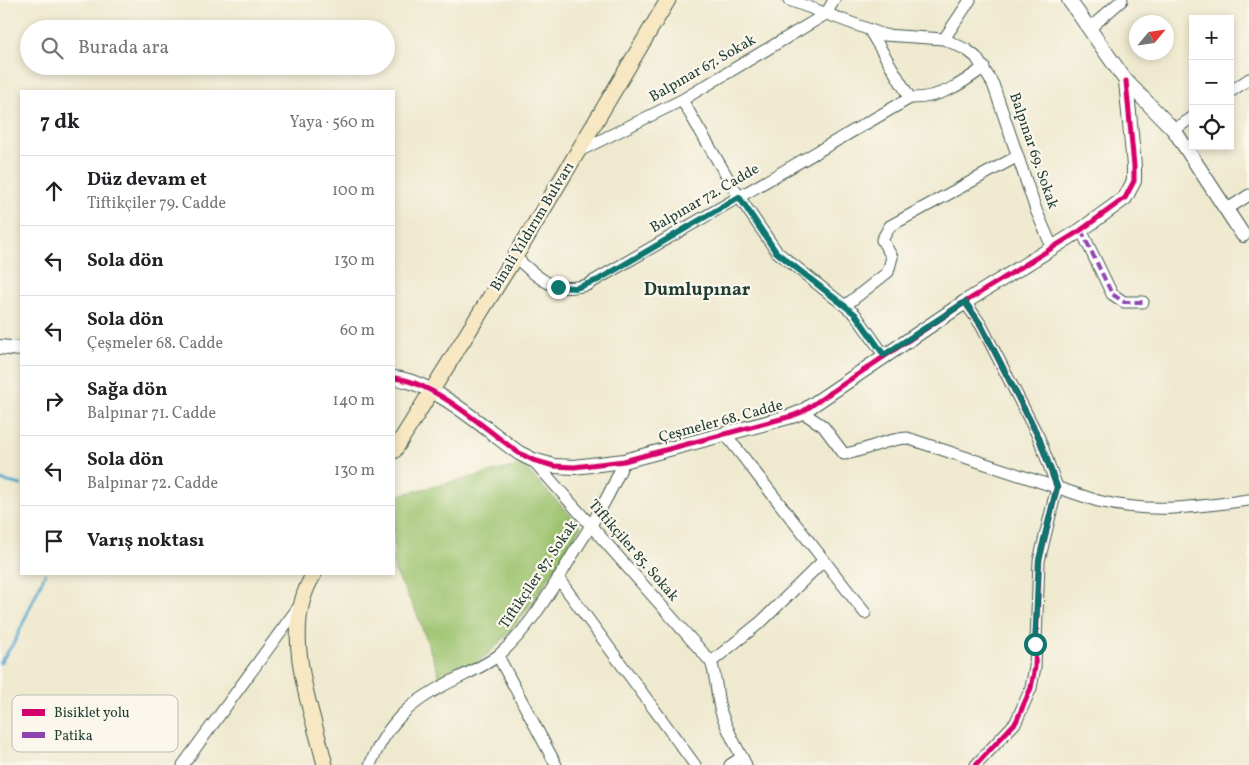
<!DOCTYPE html>
<html lang="tr">
<meta charset="utf-8">
<style>
:root{--surface:#fff;--page:#f6f6f6;--text:#202124;--muted:#757577;--line:#e0e0e0}
body{margin:0;font-family:Vollkorn,serif;background:var(--page);color:var(--text)}
.controls{position:absolute;right:15px;top:15px;display:grid;overflow:hidden;border-radius:0px;box-shadow:0 2px 8px #0003}
.controls button{width:45px;height:45px;display:grid;place-items:center;padding:0;border:0;border-bottom:1px solid var(--line);background:var(--surface);color:var(--text);font:25px sans-serif}
.compass{position:absolute;left:1129px;top:15px;width:45px;height:45px;border-radius:50%;background:var(--surface);box-shadow:0 2px 8px #0003;rotate:61deg}
.stop{position:absolute;width:15px;height:15px;margin:-11px;border:4px solid #0f766e;border-radius:50%;background:#fff}
.stop.end{background:#0f766e;border-color:#fff;box-shadow:0 1px 5px #0008}
.list{margin:0;padding:0;list-style:none}
h2{display:flex;justify-content:space-between;align-items:center;height:65px;margin:0;padding:0 20px;font-size:21px}
h2 small{font-size:16px;font-weight:400;color:var(--muted)}
.list li{display:grid;grid-template-columns:32px 1fr auto;gap:15px;align-items:center;box-sizing:border-box;height:70px;padding:0 20px;border-top:1px solid var(--line)}
.list b{display:block;font-size:19px;white-space:nowrap}
.list p{margin:0;font-size:16px;white-space:nowrap;color:var(--muted)}
.list em{font-size:16px;font-style:normal;color:var(--muted)}
.icon{flex:none;width:28px;height:28px;fill:none;stroke:currentColor;stroke-width:2;stroke-linecap:round;stroke-linejoin:round}
.map{position:relative;flex:none;width:1249px;height:765px;overflow:hidden}
.search{position:absolute;background:var(--surface);box-shadow:0 2px 8px #0003;left:20px;top:20px;width:375px;height:55px;display:flex;align-items:center;gap:12px;box-sizing:border-box;padding:0 18px;border-radius:28px;color:var(--muted);font-size:19px}
.panel{position:absolute;background:var(--surface);box-shadow:0 2px 8px #0003;left:20px;top:90px;width:375px;height:485px;border-radius:0px}
.map>svg:first-child{display:block}
.green{fill:#9cc36e;stroke:#5e8051}
.lines{fill:none;stroke-linecap:round;stroke-linejoin:round}
.stream{stroke:#52a7ce;stroke-width:3}
.minor-casing{stroke:#3e574b;stroke-width:13}
.tertiary-casing{stroke:#3e574b;stroke-width:16}
.secondary-casing{stroke:#3e574b;stroke-width:17}
.minor{stroke:#fff;stroke-width:11}
.tertiary{stroke:#fff;stroke-width:14}
.secondary{stroke:#f7e8c3;stroke-width:15}
.quiet{stroke:#8e44ad;stroke-width:4;stroke-dasharray:8 4;stroke-linecap:butt}
.cycleway-casing{stroke:#fbf7ec;stroke-width:8}
.cycleway{stroke:#d6006c;stroke-width:5}
.route{stroke:#0f766e;stroke-width:6}
.labels{text-anchor:middle;dominant-baseline:central;stroke-width:4.5;stroke-linejoin:round;paint-order:stroke}
.street-label{font-size:15px;fill:#1f3d34;stroke:#fbf7ec}
.quarter-label{font-size:18px;font-weight:bold;fill:#1f3d34;stroke:#fbf7ec}
.key{fill:#fbf7ec;stroke:#b9bfb5;stroke-width:1}
.key-label{font-size:14px;fill:#1f3d34}
</style>
<div class="map">
<svg width="1249" height="765" viewBox="0 0 1249 765">
<rect width="100%" height="100%" fill="#fbf7ec"/>
<filter id="ink" filterUnits="userSpaceOnUse"><feTurbulence type="fractalNoise" baseFrequency=".02" numOctaves="2"/><feDisplacementMap in="SourceGraphic" scale="10" xChannelSelector="R" yChannelSelector="G"/><feConvolveMatrix kernelMatrix="1 2 1 2 8 2 1 2 1" color-interpolation-filters="sRGB"/></filter>
<filter id="wash" filterUnits="userSpaceOnUse"><feTurbulence type="fractalNoise" baseFrequency=".0096" numOctaves="4" result="noise"/><feDisplacementMap in="SourceGraphic" scale="20" xChannelSelector="R" yChannelSelector="G"/><feGaussianBlur stdDeviation="1.12" result="paint"/><feColorMatrix in="noise" values="0 0 0 0 0 0 0 0 0 0 0 0 0 0 0 0 0 1.4 0 .05"/><feComposite in="paint" operator="in"/></filter>
<g filter="url(#wash)">
<rect width="100%" height="100%" fill="#efe9cf"/>
<path class="green" d="M522,465L581,526C555,568 521,627 482,659C471,668 455,674 441,680L417,614L394,569V500L399,495Z"/>
<g class="lines">
<g class="stream">
<path d="M0,480L21,485"/>
<path d="M0,663L15,641L45,574"/>
</g>
</g>
</g>
<g filter="url(#ink)">
<g class="lines">
<g class="minor-casing">
<g id="minor">
<path d="M789,0L884,35L944,39L967,50L976,57L993,84L1036,210L1052,247"/>
<path d="M1089,29L1122,0"/>
<path d="M870,31L910,98C939,99 962,84 984,67"/>
<path d="M944,39L970,0"/>
<path d="M1230,92L1249,79"/>
<path d="M682,100L739,197L777,252L855,314L884,355"/>
<path d="M1174,130L1193,117"/>
<path d="M577,152L682,100L826,14L834,0"/>
<path d="M1226,210L1249,195"/>
<path d="M1081,230L1112,294L1124,302H1143"/>
<path d="M515,257C539,278 552,294 587,285L910,98"/>
<path d="M965,302L981,325L1039,438L1057,487L1039,561L1035,667L1031,688L1016,722L976,765"/>
<path d="M846,305L888,272L892,257L882,240L890,226L1018,156"/>
<path d="M802,412L823,426L844,454C866,451 884,439 907,438L1098,501C1153,514 1194,507 1249,500"/>
<path d="M726,435L865,613"/>
<path d="M533,460L711,662C717,678 716,695 721,712C727,730 737,748 746,765"/>
<path d="M558,578L695,765"/>
<path d="M498,656L556,765"/>
<path d="M711,662L762,621L824,560"/>
<path d="M183,765L300,605"/>
<path d="M370,765C389,719 413,700 456,679C470,672 486,665 499,655C530,628 552,589 573,554C592,524 611,494 624,461"/>
<path d="M730,765L742,757"/>
</g>
</g>
<g class="tertiary-casing">
<g id="tertiary">
<path d="M1069,0L1126,81L1174,130L1243,235"/>
<path d="M0,347L21,349"/>
<path d="M394,378C435,382 485,429 519,453L533,460L554,466L574,467L624,461L792,416L802,412L965,302L1081,230L1125,198L1134,181V166L1126,81"/>
</g>
</g>
<g class="secondary-casing">
<g id="secondary">
<path d="M394,451L515,257L668,0"/>
<path d="M314,574C279,629 311,706 325,765"/>
</g>
</g>
<use href="#minor" class="minor"/>
<use href="#tertiary" class="tertiary"/>
<use href="#secondary" class="secondary"/>
<path class="quiet" d="M1081,230L1112,294L1124,302H1143"/>
<g class="cycleway-casing">
<g id="cycleway">
<path d="M965,302L981,325L1039,438L1057,487L1039,561L1035,667L1031,688L1016,722L976,765"/>
<path d="M394,378C435,382 485,429 519,453L533,460L554,466L574,467L624,461L792,416L802,412L965,302L1081,230L1125,198L1134,181V166L1126,81"/>
</g>
</g>
<use href="#cycleway" class="cycleway"/>
</g>
</g>
<g class="lines" filter="url(#ink)">
<path class="route" d="M558,287L576,288L598,280L739,197L776,252L855,314L884,355L965,302L981,325L1039,438L1057,487L1039,560L1035,644"/>
</g>
<g class="labels">
<g class="street-label">
<text transform="translate(703 69) rotate(-30)">Balpınar 67. Sokak</text>
<text transform="translate(1033 151) rotate(71)">Balpınar 69. Sokak</text>
<text transform="translate(705 199) rotate(-30)">Balpınar 72. Cadde</text>
<text transform="translate(533 227) rotate(-59)">Binali Yıldırım Bulvarı</text>
<text transform="translate(721 422) rotate(-15)">Çeşmeler 68. Cadde</text>
<text transform="translate(633 551) rotate(49)">Tiftikçiler 85. Sokak</text>
<text transform="translate(539 575) rotate(-56)">Tiftikçiler 87. Sokak</text>
</g>
<g class="quarter-label">
<text x="697" y="290">Dumlupınar</text>
</g>
</g>
<rect x="12" y="695" width="166" height="57" rx="8" class="key"/>
<rect x="22" y="709" width="23" height="7" fill="#d6006c"/>
<rect x="22" y="732" width="23" height="6" fill="#8e44ad"/>
<g class="key-label">
<text x="54" y="717">Bisiklet yolu</text>
<text x="54" y="740">Patika</text>
</g>
</svg>
<div class="controls">
<button>+</button>
<button>−</button>
<button><svg class="icon" aria-label="locate" viewBox="0 0 24 24"><circle cx="12" cy="12" r="6"/><path d="M12 2v4M12 18v4M2 12h4M18 12h4"/></svg></button>
</div>
<svg class="compass" viewBox="-18 -18 36 36"><path d="M0-13l5 13h-10z" fill="#e53935"/><path d="M0 13l5-13h-10z" fill="#757577"/></svg>
<div class="stop" style="left:1035px;top:644px"></div>
<div class="stop end" style="left:558px;top:287px"></div>
<div class="search"><svg class="icon" aria-label="search" viewBox="0 0 24 24"><circle cx="10" cy="10" r="6"/><path d="M15 15l6 6"/></svg>Burada ara</div>
<section class="panel">
<h2>7 dk<small>Yaya · 560 m</small></h2>
<ul class="list">
<li><svg class="icon" aria-label="ahead" viewBox="0 0 24 24"><path d="M12 20V5M6 11l6-6 6 6"/></svg><div><b>Düz devam et</b><p>Tiftikçiler 79. Cadde</p></div><em>100 m</em></li>
<li><svg class="icon" aria-label="left" viewBox="0 0 24 24"><path d="M17 20v-9H6M10 6l-5 5 5 5"/></svg><div><b>Sola dön</b></div><em>130 m</em></li>
<li><svg class="icon" aria-label="left" viewBox="0 0 24 24"><path d="M17 20v-9H6M10 6l-5 5 5 5"/></svg><div><b>Sola dön</b><p>Çeşmeler 68. Cadde</p></div><em>60 m</em></li>
<li><svg class="icon" aria-label="right" viewBox="0 0 24 24"><path d="M7 20v-9h11M14 6l5 5-5 5"/></svg><div><b>Sağa dön</b><p>Balpınar 71. Cadde</p></div><em>140 m</em></li>
<li><svg class="icon" aria-label="left" viewBox="0 0 24 24"><path d="M17 20v-9H6M10 6l-5 5 5 5"/></svg><div><b>Sola dön</b><p>Balpınar 72. Cadde</p></div><em>130 m</em></li>
<li><svg class="icon" aria-label="arrive" viewBox="0 0 24 24"><path d="M6 21V4h12l-3 4 3 4H6"/></svg><div><b>Varış noktası</b></div></li>
</ul>
</section>
</div>
